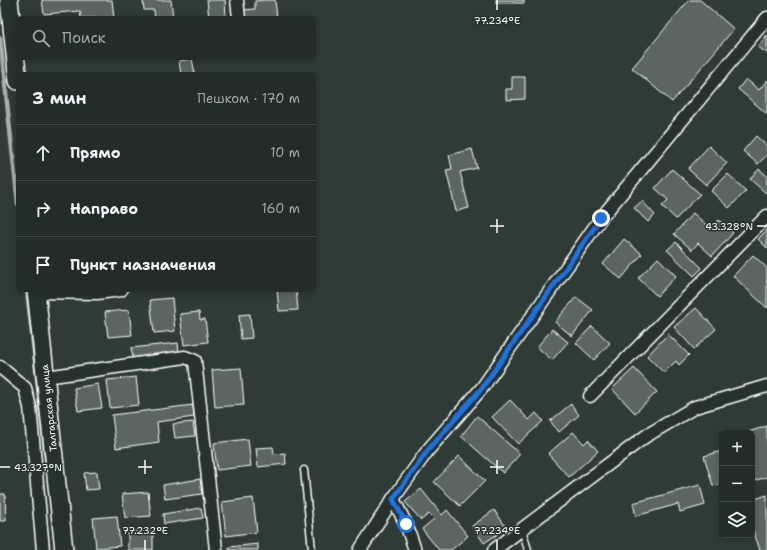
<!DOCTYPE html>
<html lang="ru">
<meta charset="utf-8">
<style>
:root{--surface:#232c28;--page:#2f3834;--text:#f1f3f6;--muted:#a3a7a8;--line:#404845}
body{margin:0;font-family:"Shantell Sans",sans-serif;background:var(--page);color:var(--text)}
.controls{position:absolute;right:12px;bottom:12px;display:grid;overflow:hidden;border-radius:6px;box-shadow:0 2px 6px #0003}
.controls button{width:36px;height:36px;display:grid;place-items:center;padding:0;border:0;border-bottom:1px solid var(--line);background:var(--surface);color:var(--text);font:20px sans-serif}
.stop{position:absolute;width:12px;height:12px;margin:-9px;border:3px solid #1a73e8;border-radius:50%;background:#fff}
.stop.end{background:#1a73e8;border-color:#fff;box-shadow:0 1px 4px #0008}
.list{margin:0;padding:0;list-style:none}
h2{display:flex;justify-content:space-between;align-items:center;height:52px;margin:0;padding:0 16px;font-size:17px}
h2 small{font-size:13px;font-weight:400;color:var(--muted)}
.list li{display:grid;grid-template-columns:26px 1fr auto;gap:12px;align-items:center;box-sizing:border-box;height:56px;padding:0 16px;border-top:1px solid var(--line)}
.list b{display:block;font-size:15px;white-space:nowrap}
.list em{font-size:13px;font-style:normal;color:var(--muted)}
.icon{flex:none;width:22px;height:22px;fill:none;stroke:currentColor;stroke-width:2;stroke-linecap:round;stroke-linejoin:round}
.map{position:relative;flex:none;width:767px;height:550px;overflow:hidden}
.search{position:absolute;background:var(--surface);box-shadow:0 2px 6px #0003;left:16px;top:16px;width:300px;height:44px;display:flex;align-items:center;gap:10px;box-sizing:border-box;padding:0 14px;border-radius:6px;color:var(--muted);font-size:15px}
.panel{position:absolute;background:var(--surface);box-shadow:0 2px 6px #0003;left:16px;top:72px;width:300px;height:220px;border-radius:6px}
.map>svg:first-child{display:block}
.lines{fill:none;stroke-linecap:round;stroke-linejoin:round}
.stream{stroke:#a9afac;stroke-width:4.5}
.building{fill:#5b6661;stroke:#fff}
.lane-casing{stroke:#fff;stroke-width:9}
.street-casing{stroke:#fff;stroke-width:15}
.secondary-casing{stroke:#fff;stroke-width:20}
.lane{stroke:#26332d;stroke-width:6}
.street{stroke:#26332d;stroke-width:12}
.secondary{stroke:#26332d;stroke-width:17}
.route{stroke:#1a73e8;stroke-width:5}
.ticks{fill:none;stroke:#fff;stroke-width:1.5}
.labels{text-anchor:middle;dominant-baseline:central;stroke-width:3;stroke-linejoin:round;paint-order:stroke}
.street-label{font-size:10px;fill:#fff;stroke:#26332d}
.ticks-label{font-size:10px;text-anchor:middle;fill:#fff;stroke:#26332d;stroke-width:3;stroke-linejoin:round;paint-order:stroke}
</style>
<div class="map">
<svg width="767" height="550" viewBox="0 0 767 550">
<rect width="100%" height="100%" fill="#2f3b35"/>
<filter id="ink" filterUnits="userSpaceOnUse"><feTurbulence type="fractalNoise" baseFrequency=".025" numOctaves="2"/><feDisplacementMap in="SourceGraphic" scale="8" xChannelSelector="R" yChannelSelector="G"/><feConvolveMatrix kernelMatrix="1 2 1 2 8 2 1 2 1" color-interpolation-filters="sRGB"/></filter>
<g filter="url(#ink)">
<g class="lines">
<g class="stream">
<path d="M0,38L18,204"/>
<path d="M27,290L46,459"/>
</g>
</g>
<g class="building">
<path d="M42,0H112L114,18H81L80,11L44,14Z"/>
<path d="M143,0H171L173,18H155L154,10H144Z"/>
<path d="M207,0H225L226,16L209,18Z"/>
<path d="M265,0H275L277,18H244L243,10L255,9V1Z"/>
<rect x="496" y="0" width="28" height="3"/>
<path d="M689,0H700L734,29L672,102L632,68Z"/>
<path d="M767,35V53L758,47Z"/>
<path d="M192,59L195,74H181L179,61Z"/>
<path d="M512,77H525V99L506,100V89H512Z"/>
<path d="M746,79L759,90L767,80V114L738,89Z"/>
<path d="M756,136L767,146V155L758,164L743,151Z"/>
<path d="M709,146L727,163L706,185L688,169Z"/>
<path d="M472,149L477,168L460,172L469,208L456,211L446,170L452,169L449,155Z"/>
<path d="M672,169L700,194L676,219L662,206L668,200L655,188Z"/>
<path d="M759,169L767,176V194L750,179Z"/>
<path d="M728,174L746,191L729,208L711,191Z"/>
<path d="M642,201L655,215L648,222L634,208Z"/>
<path d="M693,213L711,229L719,220L733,233L712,256L698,243L692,250L674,234Z"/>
<path d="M767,230V248L758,239Z"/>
<path d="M624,239L642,254L621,279L603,264Z"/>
<path d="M676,242L702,268L694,276L667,250Z"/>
<path d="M753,255L767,268V280L766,282L767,283V308L733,276Z"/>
<path d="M658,258L676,276L657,296L638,278Z"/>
<path d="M277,290H296L298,310L279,311Z"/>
<path d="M576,297L593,310L572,336L555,322Z"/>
<path d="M172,298L175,331L154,333L150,300Z"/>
<path d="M696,308L716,329L694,349L674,327Z"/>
<path d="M129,310L132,335L108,337L105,312Z"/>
<path d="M199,312L200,320L205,319L208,342L184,345L180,314Z"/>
<path d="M250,314L252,338L241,339L239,315Z"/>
<path d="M592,326L610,343L594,360L576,343Z"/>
<path d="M552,329L568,342L552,360L537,347Z"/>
<path d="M668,334L689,355L679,365L676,361L664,373L647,356Z"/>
<path d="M178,343L179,353L133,358L131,348Z"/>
<path d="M241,368L244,405L215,407L212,370Z"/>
<path d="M634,368L657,392L635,413L612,389Z"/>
<path d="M136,377L139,405L110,408L107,380Z"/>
<path d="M98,384L102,408L78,411L74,388Z"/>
<path d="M510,400L529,420L536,413L543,421L518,444L492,417Z"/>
<path d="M571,404L579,415L559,432L550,421Z"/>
<path d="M193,405L194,417L157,422L159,442L116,448L112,415Z"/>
<path d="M477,416L520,454L503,473L461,436Z"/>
<path d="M193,422L195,436L175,438L173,424Z"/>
<path d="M767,426V477L753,481L752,479V433H745Z"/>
<path d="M573,432L584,444L588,440L598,451L569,477L548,454Z"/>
<path d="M248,439L251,466L217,470L214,443Z"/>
<path d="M273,447L274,454L285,453L286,464L258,467L256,448Z"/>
<path d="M722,451V484L713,486L704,456Z"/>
<path d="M459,456L485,481L460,506L434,482Z"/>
<path d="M97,472L99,489L86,490L84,473Z"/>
<path d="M200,479L202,494L165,499L163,485Z"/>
<path d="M700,485L705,505L680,512L678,504L636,516L633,503Z"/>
<path d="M421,489L442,515L447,510L468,536L451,550H439L422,529L434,519L429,514L421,520L405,502Z"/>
<path d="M148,492L151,516L125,518L122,494Z"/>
<path d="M0,494H5L6,521H0Z"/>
<path d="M767,495V550H760L752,527V500Z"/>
<path d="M253,498L257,532L226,536L222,502Z"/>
<path d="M201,508L203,518L164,524L163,514Z"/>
<path d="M494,510L507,528L484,543L472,526Z"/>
<path d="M117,516L120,546L96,548L93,518Z"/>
<path d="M153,530V550H128V531Z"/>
<path d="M258,544V550H229V547Z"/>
</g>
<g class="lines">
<g class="lane-casing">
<g id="lane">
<path d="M304,470L312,550"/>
<path d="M522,529L528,550"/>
</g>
</g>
<g class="street-casing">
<g id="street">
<path d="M237,0L239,18"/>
<path d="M36,292L97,293L121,290"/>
<path d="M0,367L25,388L30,407L43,550"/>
<path d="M46,377L185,357L195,361L216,550"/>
<path d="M590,396L767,216"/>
<path d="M393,499L406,524L415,550"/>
<path d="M360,550L393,499L428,450L482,388L601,218L767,18"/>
<path d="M494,550L646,436L695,407L767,386"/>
</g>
</g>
<g class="secondary-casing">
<g id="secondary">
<path d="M9,0L18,81"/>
<path d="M36,290L64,550"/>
</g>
</g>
<use href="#lane" class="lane"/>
<use href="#street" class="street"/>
<use href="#secondary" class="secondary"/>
</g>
</g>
<g class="lines" filter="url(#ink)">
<path class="route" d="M406,524L393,499L428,450L482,388L601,218"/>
</g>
<path class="ticks" d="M497,0V10M497,219V233M490,226H504M757,226H767M145,460V474M497,460V474M0,467H10M138,467H152M490,467H504M145,540V550M497,540V550"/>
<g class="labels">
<g class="street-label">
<text transform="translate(49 408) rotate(-96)">Талгарская улица</text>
</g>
</g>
<g class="ticks-label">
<text x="497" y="24">77.234°E</text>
<text x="729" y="230">43.328°N</text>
<text x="38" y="471">43.327°N</text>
<text x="145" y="534">77.232°E</text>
<text x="497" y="534">77.234°E</text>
</g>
</svg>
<div class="controls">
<button>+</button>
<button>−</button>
<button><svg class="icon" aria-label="layers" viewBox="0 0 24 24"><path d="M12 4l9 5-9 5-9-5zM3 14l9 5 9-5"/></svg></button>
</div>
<div class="stop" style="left:406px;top:524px"></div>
<div class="stop end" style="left:601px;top:218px"></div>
<div class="search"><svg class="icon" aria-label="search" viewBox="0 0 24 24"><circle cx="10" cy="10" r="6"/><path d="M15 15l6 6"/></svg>Поиск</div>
<section class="panel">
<h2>3 мин<small>Пешком · 170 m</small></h2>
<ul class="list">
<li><svg class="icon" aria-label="ahead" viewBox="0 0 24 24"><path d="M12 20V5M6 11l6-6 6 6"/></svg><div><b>Прямо</b></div><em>10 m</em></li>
<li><svg class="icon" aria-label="right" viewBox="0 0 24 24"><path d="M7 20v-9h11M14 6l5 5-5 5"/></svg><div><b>Направо</b></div><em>160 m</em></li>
<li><svg class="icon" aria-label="arrive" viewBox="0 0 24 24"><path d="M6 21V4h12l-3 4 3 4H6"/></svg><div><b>Пункт назначения</b></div></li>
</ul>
</section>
</div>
